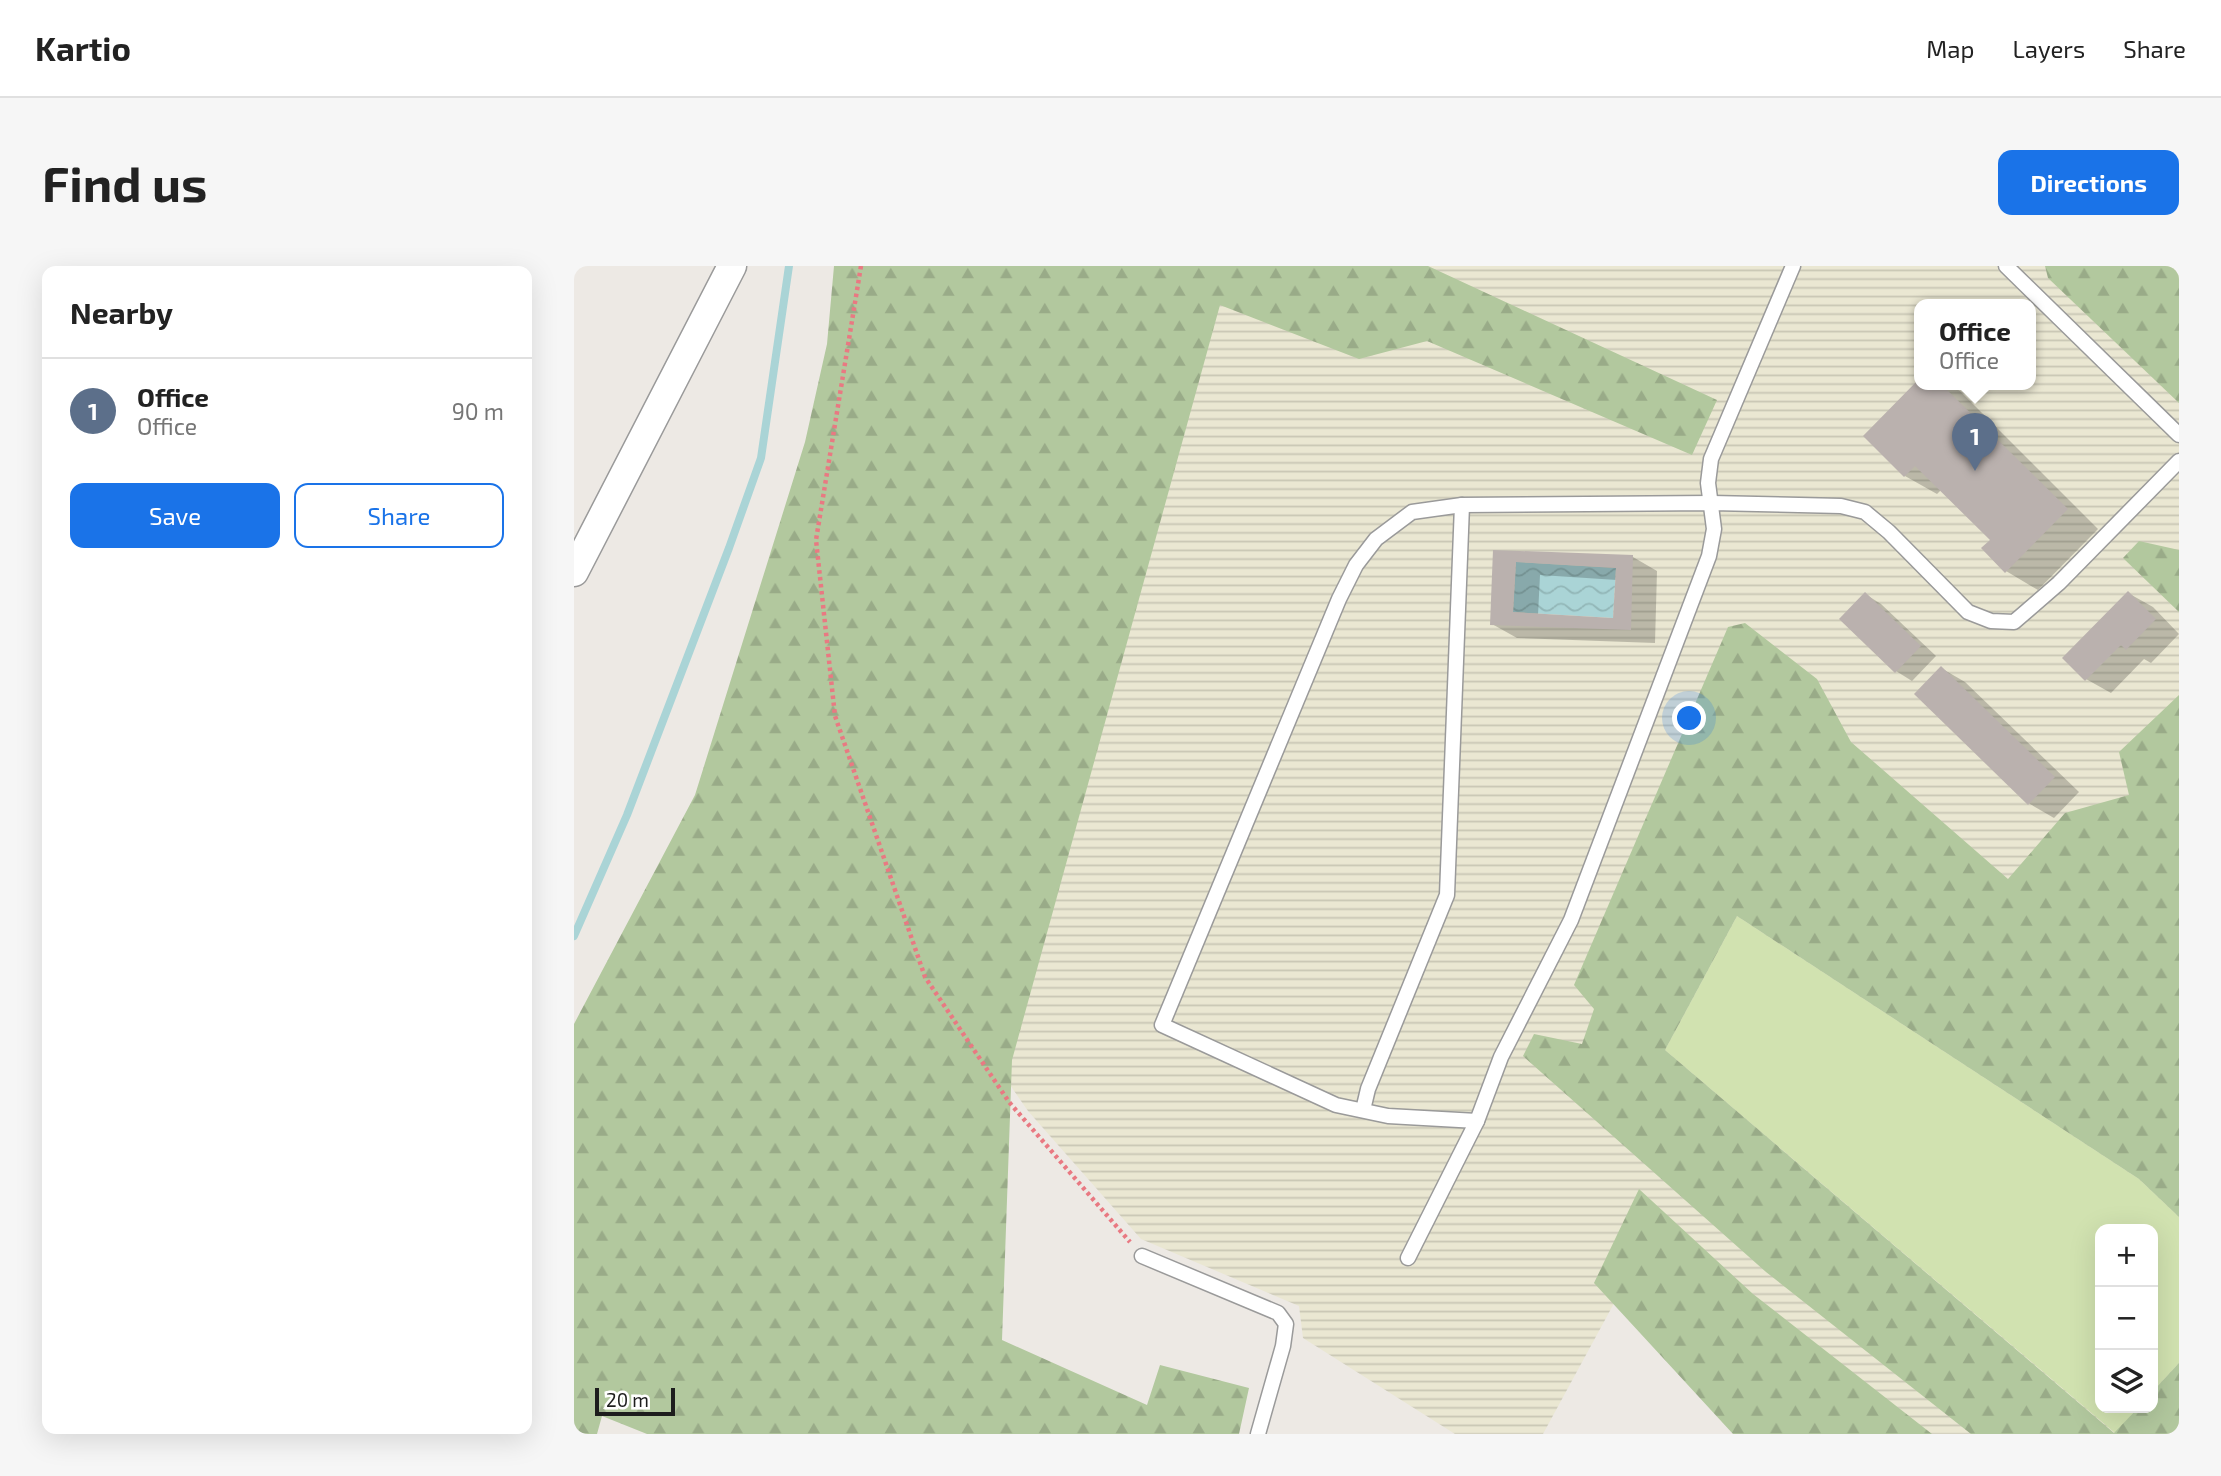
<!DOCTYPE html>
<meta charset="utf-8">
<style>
:root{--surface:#fff;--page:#f6f6f6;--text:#222;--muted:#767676;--line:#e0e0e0;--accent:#1a73e8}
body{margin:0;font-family:"Exo 2",sans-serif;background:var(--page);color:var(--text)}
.controls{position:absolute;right:21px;bottom:21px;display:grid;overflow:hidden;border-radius:14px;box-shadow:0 7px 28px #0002}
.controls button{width:63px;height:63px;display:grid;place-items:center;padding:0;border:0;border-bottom:2px solid var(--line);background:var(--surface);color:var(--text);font:35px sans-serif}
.scale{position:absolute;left:21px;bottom:18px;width:80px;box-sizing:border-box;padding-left:7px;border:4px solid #1d1d1d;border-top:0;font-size:19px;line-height:24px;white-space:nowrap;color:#1d1d1d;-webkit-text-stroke:5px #fff;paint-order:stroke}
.you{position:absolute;left:1116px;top:453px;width:24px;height:24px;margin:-18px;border:5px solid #fff;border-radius:50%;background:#1a73e8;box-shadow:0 0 0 10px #1a73e833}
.badge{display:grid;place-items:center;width:46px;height:46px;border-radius:50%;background:var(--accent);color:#fff;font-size:23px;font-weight:700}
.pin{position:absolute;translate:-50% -58px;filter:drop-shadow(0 2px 4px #0008)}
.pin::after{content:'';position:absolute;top:37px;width:24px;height:21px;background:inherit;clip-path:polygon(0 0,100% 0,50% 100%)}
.popup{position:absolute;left:1340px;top:33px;width:122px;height:91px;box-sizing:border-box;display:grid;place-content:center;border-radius:14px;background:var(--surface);filter:drop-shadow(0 2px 5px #0005);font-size:23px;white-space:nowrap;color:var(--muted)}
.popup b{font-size:26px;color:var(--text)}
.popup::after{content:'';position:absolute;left:50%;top:100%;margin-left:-14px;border:14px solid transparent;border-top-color:var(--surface)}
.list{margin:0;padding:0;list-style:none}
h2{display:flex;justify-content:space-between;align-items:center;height:91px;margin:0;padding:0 28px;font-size:30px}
h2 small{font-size:23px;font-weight:400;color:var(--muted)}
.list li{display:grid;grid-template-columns:46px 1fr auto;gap:21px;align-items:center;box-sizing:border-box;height:105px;padding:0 28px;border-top:2px solid var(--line)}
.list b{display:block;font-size:26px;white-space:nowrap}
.list p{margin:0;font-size:23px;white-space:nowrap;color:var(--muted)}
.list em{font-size:23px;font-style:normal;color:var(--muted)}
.actions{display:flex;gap:14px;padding:21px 28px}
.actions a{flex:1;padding:16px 0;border:2px solid var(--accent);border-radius:14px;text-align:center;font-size:24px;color:var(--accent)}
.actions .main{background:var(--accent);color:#fff}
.icon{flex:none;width:38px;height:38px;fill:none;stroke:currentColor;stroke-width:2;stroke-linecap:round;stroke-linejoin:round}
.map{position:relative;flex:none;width:1605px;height:1168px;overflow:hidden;border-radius:14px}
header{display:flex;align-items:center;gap:42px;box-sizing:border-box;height:98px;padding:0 35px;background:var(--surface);border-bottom:2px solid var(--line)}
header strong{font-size:33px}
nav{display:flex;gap:38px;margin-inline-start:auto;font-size:24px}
.intro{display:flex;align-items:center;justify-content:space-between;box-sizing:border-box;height:168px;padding:0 42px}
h1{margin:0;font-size:49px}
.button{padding:18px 32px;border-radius:14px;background:var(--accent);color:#fff;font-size:24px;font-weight:700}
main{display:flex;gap:42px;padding:0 42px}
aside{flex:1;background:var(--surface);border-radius:14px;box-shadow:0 7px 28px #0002}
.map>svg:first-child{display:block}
.farmland{fill:url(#farmland-rules);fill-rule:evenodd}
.grass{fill:#d1e2b0}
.forest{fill:url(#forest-firs)}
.water{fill:url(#water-waves)}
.shadow{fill:#0003;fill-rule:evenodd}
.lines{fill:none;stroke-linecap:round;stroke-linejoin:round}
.stream{stroke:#aad4d6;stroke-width:8}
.building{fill:#bab1ae;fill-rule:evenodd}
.service-casing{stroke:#9a9a9a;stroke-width:17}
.minor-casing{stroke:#9a9a9a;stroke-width:31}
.path{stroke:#e97982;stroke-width:4.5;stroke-dasharray:3.5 3.5;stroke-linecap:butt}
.service{stroke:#fff;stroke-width:14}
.minor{stroke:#fff;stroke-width:28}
</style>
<header>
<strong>Kartio</strong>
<nav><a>Map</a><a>Layers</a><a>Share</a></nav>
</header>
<div class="intro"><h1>Find us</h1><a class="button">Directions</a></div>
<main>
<aside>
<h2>Nearby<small></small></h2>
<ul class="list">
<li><span class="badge" style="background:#5c6f8a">1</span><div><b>Office</b><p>Office</p></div><em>90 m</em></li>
</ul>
<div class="actions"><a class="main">Save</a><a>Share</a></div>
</aside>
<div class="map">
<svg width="1605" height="1168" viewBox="0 0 1605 1168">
<defs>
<pattern id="farmland-rules" width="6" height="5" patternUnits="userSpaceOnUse" patternTransform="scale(1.75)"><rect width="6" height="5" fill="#eae7d2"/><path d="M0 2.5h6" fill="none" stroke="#c8c6b4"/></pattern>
<pattern id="forest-firs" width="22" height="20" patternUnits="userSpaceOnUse" patternTransform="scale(1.75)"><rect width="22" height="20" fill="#b2c89e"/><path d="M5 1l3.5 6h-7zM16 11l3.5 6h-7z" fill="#99ab88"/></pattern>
<pattern id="water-waves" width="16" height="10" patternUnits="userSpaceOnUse" patternTransform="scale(1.75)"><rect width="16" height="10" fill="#aad4d6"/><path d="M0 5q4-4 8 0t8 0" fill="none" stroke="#92b6b7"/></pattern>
</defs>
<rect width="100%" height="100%" fill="#ede9e4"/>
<path class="farmland" d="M301,0H1605V1168H1288L1063,995L969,1168H881L729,1072L725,1040L567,973L454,845L381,740ZM1345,39H1457V119H1345ZM1526,963H1579V1142H1526Z"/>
<path class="grass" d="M1163,650L1565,913L1605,951V1097L1579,1125V963H1526V1142H1564L1541,1167L1091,784Z"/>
<g class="forest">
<path d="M260,0H854L1143,134L1118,189L853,75L785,93L646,39L438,794L428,1074L573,1139L586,1099L675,1122L665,1168H73L28,1150L23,1168H0V758L121,529L231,176L253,78Z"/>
<path d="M1471,0H1605V137L1474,12Z"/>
<path d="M1565,275L1605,284V346L1549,292Z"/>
<path d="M1171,357L1243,413L1277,476L1434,613L1491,547L1555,529L1545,486L1605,429V951L1565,913L1163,650L1091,784L1540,1167L1564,1142H1579V1125L1605,1097V1168H1397L1192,1006L949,790L960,768L1008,778L1020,743L1000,719L1154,361Z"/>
<path d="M1065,923L1179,1028L1358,1168H1159L1020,1017Z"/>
</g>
<path class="water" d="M942,296L1042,302L1039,352L939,346Z"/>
<g class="shadow">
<path d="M1345,116V119H1375L1386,125L1524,263L1464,324L1432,305L1418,274L1368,223L1363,228L1331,210Z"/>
<path d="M920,285L1059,291L1083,305L1081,377L943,372L918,358ZM966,309L1043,314L1041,354L964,349Z"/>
<path d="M1554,327L1579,341L1605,368L1577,397L1570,393L1537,427L1512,413Z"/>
<path d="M1291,328L1307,338L1362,390L1338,415L1322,405Z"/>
<path d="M1367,402L1391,416L1505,526L1480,552L1456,538L1342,428Z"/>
</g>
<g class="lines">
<path class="stream" d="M0,670L53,549L155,282L187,192L215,0"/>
</g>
<g class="building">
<path d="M1345,113V119H1368L1494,243L1431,307L1407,282L1416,274L1341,200L1330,211L1289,170Z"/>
<path d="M919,284L1059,289L1057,364L916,359ZM942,296L1042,302L1039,352L939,346Z"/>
<path d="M1554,325L1582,353L1552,384L1547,379L1511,415L1488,392Z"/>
<path d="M1291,326L1347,380L1321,407L1265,353Z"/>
<path d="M1367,400L1481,511L1454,539L1340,428Z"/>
</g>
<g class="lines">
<g class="service-casing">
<g id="service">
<path d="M1432,0L1605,169"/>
<path d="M789,844L794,823L873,629L888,239"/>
<path d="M903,855L814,850L762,839L588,759L765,333L782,299L802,273L838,246L888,239L1138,237L1267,240L1291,246L1315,266L1394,346L1417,355L1440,356L1485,317L1605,195"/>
<path d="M568,990L704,1047L712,1058L709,1080L684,1168"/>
<path d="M834,992L903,855L927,791L997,654L1135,290L1140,263L1134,217L1137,193L1219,0"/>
</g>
</g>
<g class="minor-casing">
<path id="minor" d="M0,306L158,0"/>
</g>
<path class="path" d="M287,0L242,274L261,450L351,711L435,836L556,976"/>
<use href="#service" class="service"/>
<use href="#minor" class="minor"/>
</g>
</svg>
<div class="controls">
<button>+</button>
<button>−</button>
<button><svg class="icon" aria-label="layers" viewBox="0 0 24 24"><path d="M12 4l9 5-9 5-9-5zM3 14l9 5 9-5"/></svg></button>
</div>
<div class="scale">20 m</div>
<div class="you"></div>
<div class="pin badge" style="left:1401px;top:205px;background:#5c6f8a">1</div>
<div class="popup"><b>Office</b>Office</div>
</div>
</main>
